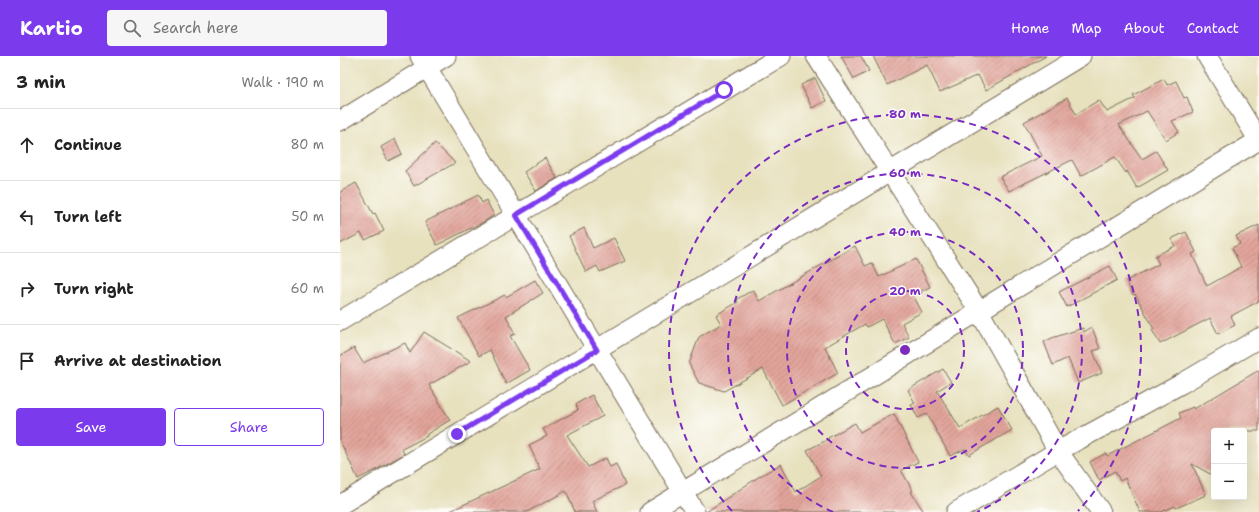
<!DOCTYPE html>
<meta charset="utf-8">
<style>
:root{--surface:#fff;--page:#f6f6f6;--text:#222;--muted:#767676;--line:#e0e0e0;--accent:#7c3aed}
body{margin:0;font-family:"Shantell Sans",sans-serif;background:var(--page);color:var(--text)}
.controls{position:absolute;right:12px;bottom:12px;display:grid;overflow:hidden;border-radius:4px;box-shadow:0 4px 16px #0002}
.controls button{width:36px;height:36px;display:grid;place-items:center;padding:0;border:0;border-bottom:1px solid var(--line);background:var(--surface);color:var(--text);font:20px sans-serif}
.stop{position:absolute;width:12px;height:12px;margin:-9px;border:3px solid #7c3aed;border-radius:50%;background:#fff}
.stop.end{background:#7c3aed;border-color:#fff;box-shadow:0 1px 4px #0008}
.list{margin:0;padding:0;list-style:none}
h2{display:flex;justify-content:space-between;align-items:center;height:52px;margin:0;padding:0 16px;font-size:17px}
h2 small{font-size:13px;font-weight:400;color:var(--muted)}
.list li{display:grid;grid-template-columns:26px 1fr auto;gap:12px;align-items:center;box-sizing:border-box;height:72px;padding:0 16px;border-top:1px solid var(--line)}
.list b{display:block;font-size:15px;white-space:nowrap}
.list em{font-size:13px;font-style:normal;color:var(--muted)}
.actions{display:flex;gap:8px;padding:12px 16px}
.actions a{flex:1;padding:9px 0;border:1px solid var(--accent);border-radius:4px;text-align:center;font-size:14px;color:var(--accent)}
.actions .main{background:var(--accent);color:#fff}
.icon{flex:none;width:22px;height:22px;fill:none;stroke:currentColor;stroke-width:2;stroke-linecap:round;stroke-linejoin:round}
.map{position:relative;flex:none;width:919px;height:456px;overflow:hidden}
header{display:flex;align-items:center;gap:24px;box-sizing:border-box;height:56px;padding:0 20px;background:var(--accent);color:#fff}
header strong{font-size:19px}
nav{display:flex;gap:22px;margin-inline-start:auto;font-size:14px}
.search{width:280px;height:36px;background:var(--page);display:flex;align-items:center;gap:10px;box-sizing:border-box;padding:0 14px;border-radius:4px;color:var(--muted);font-size:15px}
main{display:flex}
aside{flex:1;background:var(--surface)}
.map>svg:first-child{display:block}
.building{fill:url(#building-hatch)}
.lines{fill:none;stroke-linecap:round;stroke-linejoin:round}
.minor-casing{stroke:#776a56;stroke-width:21}
.minor{stroke:#fff;stroke-width:19}
.route{stroke:#7c3aed;stroke-width:5}
.ring{fill:none;stroke:#7b2cbf;stroke-width:2;stroke-dasharray:7 5}
.centre{fill:#7b2cbf;stroke:#fdfcf7;stroke-width:2}
.ring-label{font-size:12px;text-anchor:middle;font-weight:bold;fill:#7b2cbf;stroke:#fdfcf7;stroke-width:3;stroke-linejoin:round;paint-order:stroke}
</style>
<header>
<strong>Kartio</strong>
<div class="search"><svg class="icon" aria-label="search" viewBox="0 0 24 24"><circle cx="10" cy="10" r="6"/><path d="M15 15l6 6"/></svg>Search here</div>
<nav><a>Home</a><a>Map</a><a>About</a><a>Contact</a></nav>
</header>
<main>
<aside>
<h2>3 min<small>Walk · 190 m</small></h2>
<ul class="list">
<li><svg class="icon" aria-label="ahead" viewBox="0 0 24 24"><path d="M12 20V5M6 11l6-6 6 6"/></svg><div><b>Continue</b></div><em>80 m</em></li>
<li><svg class="icon" aria-label="left" viewBox="0 0 24 24"><path d="M17 20v-9H6M10 6l-5 5 5 5"/></svg><div><b>Turn left</b></div><em>50 m</em></li>
<li><svg class="icon" aria-label="right" viewBox="0 0 24 24"><path d="M7 20v-9h11M14 6l5 5-5 5"/></svg><div><b>Turn right</b></div><em>60 m</em></li>
<li><svg class="icon" aria-label="arrive" viewBox="0 0 24 24"><path d="M6 21V4h12l-3 4 3 4H6"/></svg><div><b>Arrive at destination</b></div></li>
</ul>
<div class="actions"><a class="main">Save</a><a>Share</a></div>
</aside>
<div class="map">
<svg width="919" height="456" viewBox="0 0 919 456">
<defs>
<pattern id="building-hatch" width="6" height="6" patternUnits="userSpaceOnUse"><rect width="6" height="6" fill="#e2a49b"/><path d="M-1 1l2-2M0 6l6-6M5 7l2-2" fill="none" stroke="#b8867e"/></pattern>
</defs>
<rect width="100%" height="100%" fill="#fdfcf7"/>
<filter id="ink" filterUnits="userSpaceOnUse"><feTurbulence type="fractalNoise" baseFrequency=".025" numOctaves="2"/><feDisplacementMap in="SourceGraphic" scale="8" xChannelSelector="R" yChannelSelector="G"/><feConvolveMatrix kernelMatrix="1 2 1 2 8 2 1 2 1" color-interpolation-filters="sRGB"/></filter>
<filter id="wash" filterUnits="userSpaceOnUse"><feTurbulence type="fractalNoise" baseFrequency=".012" numOctaves="4" result="noise"/><feDisplacementMap in="SourceGraphic" scale="16" xChannelSelector="R" yChannelSelector="G"/><feGaussianBlur stdDeviation="0.9" result="paint"/><feColorMatrix in="noise" values="0 0 0 0 0 0 0 0 0 0 0 0 0 0 0 0 0 1.4 0 .05"/><feComposite in="paint" operator="in"/></filter>
<g filter="url(#wash)">
<rect width="100%" height="100%" fill="#e7e1be"/>
<g id="blocks">
<g class="building">
<path d="M501,0H521L529,15L514,23Z"/>
<path d="M533,0H706L646,34L638,19L600,36L587,9L547,29Z"/>
<path d="M475,22L486,45L472,52L461,29Z"/>
<path d="M824,23L827,29L836,25L844,42L847,41L853,56L832,65L839,76L826,84L807,55L779,69L802,103L816,95L828,114L797,132L787,115L786,117L775,101L741,120L732,104L669,135L660,121L702,100L684,66L727,42L736,58L759,44L767,56L795,42L793,39Z"/>
<path d="M55,83L62,98L48,105L41,91Z"/>
<path d="M95,87L115,107L74,130L65,115Z"/>
<path d="M205,102L217,122L196,135L184,116Z"/>
<path d="M16,127L33,158L35,157L44,175L25,184L21,177L0,188V136Z"/>
<path d="M138,139L142,147L146,144L154,159L137,170V169L97,189L85,166Z"/>
<path d="M919,169V245L891,260L895,269L878,278L870,262L820,288L812,274L814,273L795,238L793,239L786,225L819,208L815,200L835,190L831,183L846,176L856,196L852,198L867,230L901,211L892,192L900,188L896,180Z"/>
<path d="M244,172L253,192L274,182L285,205L260,216L257,210L246,216L229,180Z"/>
<path d="M515,190L525,210L532,207L539,221L576,203L590,231L573,239L582,256L562,267L569,281L555,288L542,263L527,271L525,268L485,291L498,317L442,349L423,313L384,335L359,327L349,308L359,281L381,268L376,259L398,246L397,243L413,234L419,245Z"/>
<path d="M770,210L777,224L727,251L719,236Z"/>
<path d="M195,224L203,237L166,260L175,278L170,280L190,314L166,328L150,294L139,300L118,262L165,239L166,241Z"/>
<path d="M752,271L760,293L753,295L762,317L738,327L728,302L713,309L704,286L712,282L743,272L744,276Z"/>
<path d="M84,276L131,305L89,329L110,364L87,378V380L62,393L64,398L36,414L18,423L0,385V300L14,292L23,307L65,287L70,297Z"/>
<path d="M603,313L611,326L597,335L620,372L658,350L672,374L629,399L625,393L610,400L587,358L578,362L571,349L575,347L568,334Z"/>
<path d="M919,314V375H874V420L852,408L866,439L836,452L835,450L821,456H800L785,422L780,425L775,415L759,424L750,406L766,397L767,400L841,362L839,357L853,351L854,353Z"/>
<path d="M252,339L263,360L227,379L248,411L266,402L270,411L276,408L285,429L252,445L257,456H235L226,435L187,456H108L200,413L189,389L207,380L203,373L238,354L236,348Z"/>
<path d="M554,358L578,406L561,414L573,435L571,436L584,456H366L420,420L441,408L456,436L481,420L467,394L489,383L488,382L515,367L520,376Z"/>
</g>
</g>
</g>
<g filter="url(#ink)">
<use href="#blocks" fill-opacity="0" stroke="#776a56" stroke-width="1"/>
<g class="lines">
<g class="minor-casing">
<g id="minor">
<path d="M80,0L355,456"/>
<path d="M476,0L639,255L718,395L761,456"/>
<path d="M867,0L919,85"/>
<path d="M0,65L106,0"/>
<path d="M0,265L441,0"/>
<path d="M0,449L741,0"/>
<path d="M310,456L919,84"/>
<path d="M616,456L718,395L841,328L919,282"/>
</g>
</g>
<use href="#minor" class="minor"/>
</g>
</g>
<g class="lines" filter="url(#ink)">
<path class="route" d="M117,378L257,294L176,159L384,34"/>
</g>
<g class="ring">
<circle cx="565" cy="294" r="59"/>
<circle cx="565" cy="294" r="118"/>
<path d="M493 456A177 177 0 1 1 637 456"/>
<path d="M392 455A236 236 0 1 1 738 455"/>
</g>
<circle cx="565" cy="294" r="6" class="centre"/>
<g class="ring-label">
<text x="565" y="62">80 m</text>
<text x="565" y="121">60 m</text>
<text x="565" y="180">40 m</text>
<text x="565" y="239">20 m</text>
</g>
</svg>
<div class="controls">
<button>+</button>
<button>−</button>
</div>
<div class="stop" style="left:384px;top:34px"></div>
<div class="stop end" style="left:117px;top:378px"></div>
</div>
</main>
